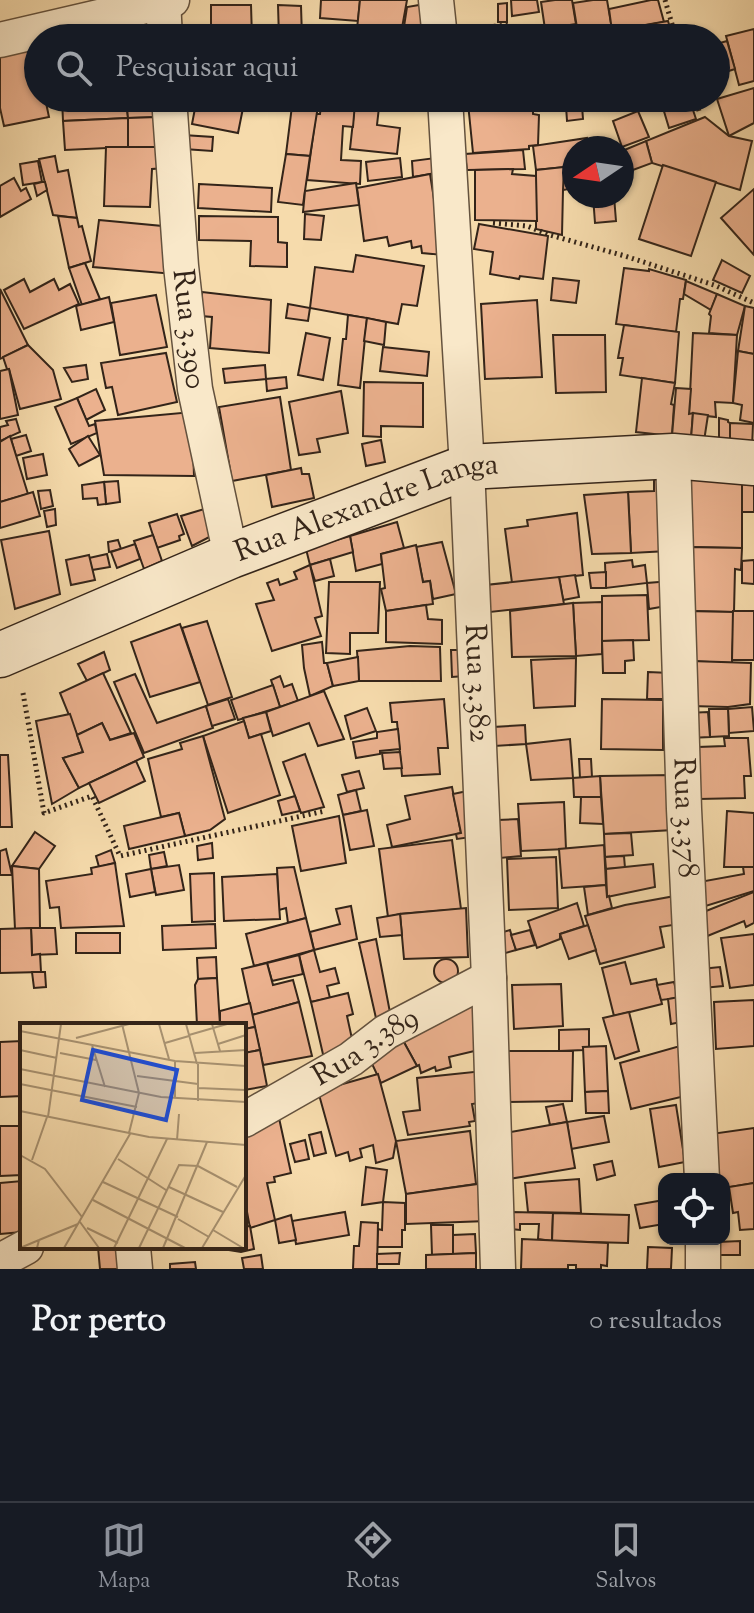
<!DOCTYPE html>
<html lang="pt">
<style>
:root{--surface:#171b24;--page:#20242c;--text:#f1f3f6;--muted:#9ea1a6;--line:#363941;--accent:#8c9099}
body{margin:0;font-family:"Sorts Mill Goudy",serif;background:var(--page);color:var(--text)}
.controls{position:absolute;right:24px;bottom:24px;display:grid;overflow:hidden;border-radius:16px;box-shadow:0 2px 6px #0004}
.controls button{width:72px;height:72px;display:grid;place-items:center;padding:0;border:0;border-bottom:2px solid var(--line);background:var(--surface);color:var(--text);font:40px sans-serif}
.compass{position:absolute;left:562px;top:136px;width:72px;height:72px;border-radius:50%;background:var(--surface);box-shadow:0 2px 6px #0004;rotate:257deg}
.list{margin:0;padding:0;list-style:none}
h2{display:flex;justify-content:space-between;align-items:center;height:104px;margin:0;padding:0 32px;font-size:34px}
h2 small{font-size:26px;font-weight:400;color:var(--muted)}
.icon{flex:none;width:44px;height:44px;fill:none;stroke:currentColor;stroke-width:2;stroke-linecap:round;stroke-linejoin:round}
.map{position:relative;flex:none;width:754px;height:1269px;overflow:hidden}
.search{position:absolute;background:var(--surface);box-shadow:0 2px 6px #0004;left:24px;right:24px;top:24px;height:88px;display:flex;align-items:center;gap:20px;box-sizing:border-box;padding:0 28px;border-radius:44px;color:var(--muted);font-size:30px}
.sheet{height:232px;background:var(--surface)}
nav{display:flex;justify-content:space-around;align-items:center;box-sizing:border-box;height:112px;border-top:2px solid var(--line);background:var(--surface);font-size:22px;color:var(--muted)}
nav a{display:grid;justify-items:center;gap:4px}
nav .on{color:var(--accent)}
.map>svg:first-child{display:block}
.building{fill:#ebb18e;stroke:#332419;stroke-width:2}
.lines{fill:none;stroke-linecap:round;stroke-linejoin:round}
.street-casing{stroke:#64523e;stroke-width:37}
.secondary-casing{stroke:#332419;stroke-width:47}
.path{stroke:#332419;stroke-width:5;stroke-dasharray:2 4;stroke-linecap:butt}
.street{stroke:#f9e8c9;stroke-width:34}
.secondary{stroke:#f9e8c9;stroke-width:44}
.labels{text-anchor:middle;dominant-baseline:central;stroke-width:7;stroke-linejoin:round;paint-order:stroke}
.street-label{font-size:30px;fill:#332419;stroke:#f9e8c9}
.inset-road{fill:none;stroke:#a89271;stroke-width:2}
.view{fill:#1d4ed8;fill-opacity:0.15;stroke:#1d4ed8;stroke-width:4}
.inset-edge{fill:none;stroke:#332419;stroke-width:4}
</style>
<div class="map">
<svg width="754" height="1269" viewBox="0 0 754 1269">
<rect width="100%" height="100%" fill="#f6dbac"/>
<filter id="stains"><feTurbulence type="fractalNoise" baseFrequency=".0025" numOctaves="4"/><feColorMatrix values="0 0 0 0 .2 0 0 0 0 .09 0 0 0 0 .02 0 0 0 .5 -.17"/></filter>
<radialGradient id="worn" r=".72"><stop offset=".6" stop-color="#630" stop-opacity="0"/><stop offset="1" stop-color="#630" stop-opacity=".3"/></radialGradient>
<g class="building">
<path d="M321,0H360L358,21L320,18Z"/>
<path d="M360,0H407L402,28L357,29Z"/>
<path d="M511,0H537L539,12L512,16Z"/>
<path d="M555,0H572L576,24L545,29L541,2Z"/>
<path d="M593,0H607L612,29L578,34L573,3Z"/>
<path d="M651,0H658L664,22L612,31L609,9Z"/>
<path d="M507,3V22H498V4Z"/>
<path d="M425,4L427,29L403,33L407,7Z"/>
<path d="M211,5H251L252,38H211Z"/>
<path d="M278,5L301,6L302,38H279Z"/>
<path d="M151,12L154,38H131L129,18Z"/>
<path d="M668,21L673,38H649L645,25Z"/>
<path d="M535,25L536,30H540V38H453L452,35Z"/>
<path d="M754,29V81L739,85L726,36Z"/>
<path d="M422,30V38H371V37Z"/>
<path d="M550,30H574V38H551Z"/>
<path d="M727,41L735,69L716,75V44Z"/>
<path d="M34,43L38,63V98H45L49,117L4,126L0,108V52Z"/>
<path d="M754,88V123L729,136L717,99Z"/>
<path d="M62,98H126L128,118L63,121Z"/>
<path d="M126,98H161L164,117L128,118Z"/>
<path d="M197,98H245L238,133L192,124Z"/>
<path d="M301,98H318V106L301,107Z"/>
<rect x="343" y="98" width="23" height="5"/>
<path d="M557,98H581L582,106H558Z"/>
<path d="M660,98H689L696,119L669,128Z"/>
<path d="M490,99L533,103V114L539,115L538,145L529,146V149L473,153L468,103Z"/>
<path d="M355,103L379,107L377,125L400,128L397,154L350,149Z"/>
<path d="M355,103L353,127L343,126L341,160L361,161L360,184L307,180L316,114H320L321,106Z"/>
<path d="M292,106H318L310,156L286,154Z"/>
<path d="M566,106H582L583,119L567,121Z"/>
<path d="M638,111L649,137L622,147L613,121Z"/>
<path d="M157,117L158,147H128V118Z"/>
<path d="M705,117L729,136L752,141L740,190L652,163L646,141Z"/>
<path d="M128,118V147L65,150L63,121Z"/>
<path d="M183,135L213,137L212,151L184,149Z"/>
<path d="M587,138L589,148H574V166L536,170L533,146Z"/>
<path d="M600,140L602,148H588L587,142Z"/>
<path d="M646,141L652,163L622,174V151Z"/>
<path d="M106,147H167V168L152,169L150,207L104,206Z"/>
<path d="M523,150L525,169L467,170L465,154Z"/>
<path d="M286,154L310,156L303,205L278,202Z"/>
<path d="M55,156L58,172L68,170L77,218L53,215L39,159Z"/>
<path d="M400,158L402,177L368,181L366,162Z"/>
<path d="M435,158L437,173L413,177L412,161Z"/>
<path d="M38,161L42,182L23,185L20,164Z"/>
<path d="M663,165L716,182L691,256L639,239Z"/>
<path d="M574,166V188L563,190L564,167Z"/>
<path d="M564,167L563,190L562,235L536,229V170Z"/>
<path d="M513,169L512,174L536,176L537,221L475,220V170Z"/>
<path d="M430,174L443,255L422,253L421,246L412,248L411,241L389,246L387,237L364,241L357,188Z"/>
<path d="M14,178L21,191L26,188L31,199L0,217V186Z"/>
<path d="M42,182H45L47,190L37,196L34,184Z"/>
<path d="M356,183L359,205L303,212L305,191Z"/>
<path d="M199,184L272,188L271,212L198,208Z"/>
<path d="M754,189V255L721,218Z"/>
<path d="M593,196H614L616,221L595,223Z"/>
<path d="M305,214L324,216L321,240L304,239Z"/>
<path d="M58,216L77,218L79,227L82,226L91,261L69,268Z"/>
<path d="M199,216L278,217V242L287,243V267L250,266L251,241L199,240Z"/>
<path d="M99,220L173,227L174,274L93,267Z"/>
<path d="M479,224L548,236L543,279L520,276L519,279L490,274L493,252L474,249Z"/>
<path d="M356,255L424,266L417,306L402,304L398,324L310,308L315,267L353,272Z"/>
<path d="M722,260L750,276L742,293L713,280Z"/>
<path d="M85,263L100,299L82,305L69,268Z"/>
<path d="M624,268L649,271V269L686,280L683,299H680L676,332L616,324Z"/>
<path d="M553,278L579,281L576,303L551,300Z"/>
<path d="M24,279L30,292L54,279L59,290L70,284L79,304L24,329L4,290Z"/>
<path d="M686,281L717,294L711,310L684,294Z"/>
<path d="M0,289L28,345L0,359Z"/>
<path d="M202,292L271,300L269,353L210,348L212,317L201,316Z"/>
<path d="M717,294L745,306L737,335L709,333L711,316L709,314Z"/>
<path d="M156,295L167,347L120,355L111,303Z"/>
<path d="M109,297L114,322L81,330L76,306Z"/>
<path d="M537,300L542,377L485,379L481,304Z"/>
<path d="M288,304L310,308L308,321L286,318Z"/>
<path d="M745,306L754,308V354L738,351Z"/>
<path d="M348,315L367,318L360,388L338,385L343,339H346Z"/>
<path d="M367,318L386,322L384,345L364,341Z"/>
<path d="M624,325L679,332L675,383L620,375L623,358H618Z"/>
<path d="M306,333L330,338L323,380L298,375Z"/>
<path d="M693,333L737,335L733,403L715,402L716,417L689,414Z"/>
<path d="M553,335H605L606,392L556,393Z"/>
<path d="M28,345L53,370L61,399L20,409L9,369H7L3,357Z"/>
<path d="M383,347L429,352L427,376L380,371Z"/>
<path d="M738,351L754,354V423L740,420L742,405L733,403Z"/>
<path d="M166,353L177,402L118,415L112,387L106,388L101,363Z"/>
<path d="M86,365L88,379L72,382L64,368Z"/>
<path d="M265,365L266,379L225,383L223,369Z"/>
<path d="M9,369L18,415L0,419V371Z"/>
<path d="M286,377L287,388L267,391L266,379Z"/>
<path d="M642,378L675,383L671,404L674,405L672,436L636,432Z"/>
<path d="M364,382L423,383V427L381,426V437L363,436Z"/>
<path d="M676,388L691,389L689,414L693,413L691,439L672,436Z"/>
<path d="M96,389L105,410L86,420L77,398Z"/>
<path d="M341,391L348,433L317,439L320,452L299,455L289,402Z"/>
<path d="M280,397L291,470L232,481L219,407Z"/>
<path d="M77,398L89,426L95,424L97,433L71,444L55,407Z"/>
<path d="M192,412L194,476L104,475L95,421Z"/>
<path d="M693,413L708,415L704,441L691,439Z"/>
<path d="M719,418L728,420V422L730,423V447H719Z"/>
<path d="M16,419L20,432L0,441V427L8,425L6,421Z"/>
<path d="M730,423L753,424L752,447H730Z"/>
<path d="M26,435L31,451L16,456L11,439Z"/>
<path d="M10,436L28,494L0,502V442Z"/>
<path d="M88,436L100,455L79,466L69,449Z"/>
<path d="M381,440L385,462L366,466L362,444Z"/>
<path d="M43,454L47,475L27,479L23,458Z"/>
<path d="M301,468L302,474H309L314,498L272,507L266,475Z"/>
<path d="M654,476H669L668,551L631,553L628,492L654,491Z"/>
<path d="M686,477L720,479L742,484V548L685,547Z"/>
<path d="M118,481L120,502L106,504L104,482Z"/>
<path d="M104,482L106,504L98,505L97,498L83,499L82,485Z"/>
<path d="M742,484L754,485V512H742Z"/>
<path d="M50,490L53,506L41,509L38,491Z"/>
<path d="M33,492L40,516L0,528V502Z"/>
<path d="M628,492L631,553L592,554L584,495Z"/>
<path d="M211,507L219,532L192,546L181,516Z"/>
<path d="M55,509L56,525L47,527L44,511Z"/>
<path d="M577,513L583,575L512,583L505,529L528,526L527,520Z"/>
<path d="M177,514L184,534L179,536L180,540L157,548L149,523Z"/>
<path d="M397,522L404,548L381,554L382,564L356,571L350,536Z"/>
<path d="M49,531L60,594L15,609L1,540Z"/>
<path d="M153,535L162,561L144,569L134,541Z"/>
<path d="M350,536L353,552L310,565L306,549Z"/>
<path d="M118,540L121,549L109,552L108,542Z"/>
<path d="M442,542L456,594L433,599L430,581L423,582L416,547Z"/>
<path d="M135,544L140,559L117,568L111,552Z"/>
<path d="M416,545L423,582L430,581L433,604L386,611L381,589L385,588L381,554Z"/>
<path d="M685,547L742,548L741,570L735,569L734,612L687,611Z"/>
<path d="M107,554L110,567L92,570L89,558Z"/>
<path d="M89,555L95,580L71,585L66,560Z"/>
<path d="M330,559L334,576L315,581L310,565Z"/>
<path d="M632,560L633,567L645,565L647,583L606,588L605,563Z"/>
<path d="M754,560V584L742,583V561Z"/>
<path d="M310,565L322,616L315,618L321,636L272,651L256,604L274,600L267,583L278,579L280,585L297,579L294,572Z"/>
<path d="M606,572V588H591L589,573Z"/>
<path d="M575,575L579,597L563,600L559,577Z"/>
<path d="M559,577L564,604L490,612L486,585Z"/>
<path d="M671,581L672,605L649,609L647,583Z"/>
<path d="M329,582H380L378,633H350V654L326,653Z"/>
<path d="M647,595L649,640L602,641V596Z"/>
<path d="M602,602V654L576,656L573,603Z"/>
<path d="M573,603L576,656L512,657L510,611Z"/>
<path d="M426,605L428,619L442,620V644L386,642V611Z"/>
<path d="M687,611L734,612L732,663L687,661Z"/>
<path d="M733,611H754V660H732Z"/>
<path d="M207,621L232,697L208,705L182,628Z"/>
<path d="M180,624L200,682L150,697L131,642Z"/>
<path d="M633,640L634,660L625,661V673H603L602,641Z"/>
<path d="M322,642L324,663H327L333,686L310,696L304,668L302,645Z"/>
<path d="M410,646L440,647L441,681H359L357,651Z"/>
<path d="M451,650H464L465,676L452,677Z"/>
<path d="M104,652L110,670L87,681L78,664Z"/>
<path d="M358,657L359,681L333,686L327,663Z"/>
<path d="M576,658L575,706L534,708L531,660Z"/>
<path d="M691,661L751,663L750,704L728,707L691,706Z"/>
<path d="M648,672L670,673L671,699H647Z"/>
<path d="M103,673L131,733L110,740L102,723L77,735L60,693Z"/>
<path d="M135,674L157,723L206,706L213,728L144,753L114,682Z"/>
<path d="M280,676L284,687L292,684L298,701L280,707L271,680Z"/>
<path d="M273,685L280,707L238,720L231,700Z"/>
<path d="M324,691L344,739L318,746L309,723L273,736L266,712Z"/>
<path d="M228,699L235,719L212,726L206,706Z"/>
<path d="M444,699L448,748H438L440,774L402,776L397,722H392L390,703Z"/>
<path d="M602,699L663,700V750L601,749Z"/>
<path d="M752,707L754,731L729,733L728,709Z"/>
<path d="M367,708L376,731L351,739L345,716Z"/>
<path d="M709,709H728L729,736L710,737Z"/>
<path d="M266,712L271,731L249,738L243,718Z"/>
<path d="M708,712L710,737L689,738L687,713Z"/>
<path d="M70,714L83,752L63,758L79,788L52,804L36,721Z"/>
<path d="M244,721L249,738L261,734L280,795L228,813L203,736Z"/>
<path d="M102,723L110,740L134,733L144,757L79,788L63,758L83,752L77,735Z"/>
<path d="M525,725L526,744L494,746L493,727Z"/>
<path d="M398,729L400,749L380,751V754L356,758L353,742L377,738V732Z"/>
<path d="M203,736L225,819L210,830L185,836L179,813L161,817L148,759L182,749L180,743Z"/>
<path d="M724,738H748L751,776H744L745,798L699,799L698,747L725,746Z"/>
<path d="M570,739L573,778L531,780L526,744Z"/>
<path d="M400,752L402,768L384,769L382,753Z"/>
<path d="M305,754L324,807L301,813L283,762Z"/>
<path d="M0,755H8L12,827H0Z"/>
<path d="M579,759H591L592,777L580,778Z"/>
<path d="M136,761L145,781L99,803L89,783Z"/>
<path d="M359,771L364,788L347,792L342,775Z"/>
<path d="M673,775V830L604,834L600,776Z"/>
<path d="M600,776L601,797H574L573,778Z"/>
<path d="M452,787L461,833L392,847L387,825L410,819L405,796Z"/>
<path d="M356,790L361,811L343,815L338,795Z"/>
<path d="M472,790L479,836L457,839L456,834L461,833L453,794Z"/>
<path d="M295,796L300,811L282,815L278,801Z"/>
<path d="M581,797H601L603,824L580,823Z"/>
<path d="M564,802L566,849L521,851L518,804Z"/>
<path d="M367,810L374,846L350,850L343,815Z"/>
<path d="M727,811L754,813V867H724Z"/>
<path d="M179,813L185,836L129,849L124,826Z"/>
<path d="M339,816L346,863L301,871L292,826Z"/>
<path d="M518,819L521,856L500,858L498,820Z"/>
<path d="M35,832L55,846L39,869L12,866Z"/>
<path d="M631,833L633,855L605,857L604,834Z"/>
<path d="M452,840L461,909L400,914L388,917L379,849Z"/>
<path d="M212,843L213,858L198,860L197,846Z"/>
<path d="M604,845L606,885L562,888L559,849Z"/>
<path d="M6,849L12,875H0V851Z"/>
<path d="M111,850L115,863L99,867L96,856Z"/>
<path d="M164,852L167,866L151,869L149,855Z"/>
<path d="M624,856L625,868L606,869L605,857Z"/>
<path d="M556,857L558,908L509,910L507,859Z"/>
<path d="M115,863L124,926L61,928L59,907L50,908L46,881L92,874L91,868Z"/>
<path d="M653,864L655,887L607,897L606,869Z"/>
<path d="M179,865L184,890L156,895L151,869Z"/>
<path d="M12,866L39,869L40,928L15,929Z"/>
<path d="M294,867L306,918L288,923L286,908L279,910L277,868Z"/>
<path d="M743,867H754V891L696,909L694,883L744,874Z"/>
<path d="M151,869L155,892L130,897L126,874Z"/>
<path d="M214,873L215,921L192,922L190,874Z"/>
<path d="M277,874L280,919L224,921L222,877Z"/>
<path d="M606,885L607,897L609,896L612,908L588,915L584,887Z"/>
<path d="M754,892V923L746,927L744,921L700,939L696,915Z"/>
<path d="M675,896L679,924L660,927L664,947L600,964L585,916L625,905Z"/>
<path d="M577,903L584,926L560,934V939L537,948L528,921Z"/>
<path d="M351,906L357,939L314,950L310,932L340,924L336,909Z"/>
<path d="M466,908L468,957L404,959L400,914Z"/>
<path d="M400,914L402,935L380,937L377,918Z"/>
<path d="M306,918L314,950L254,966L246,934Z"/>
<path d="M215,924L216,948L163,950L162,926Z"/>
<path d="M588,925L596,950L569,959L560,934Z"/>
<path d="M31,928H55L57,954L32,955Z"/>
<path d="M31,928L32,955L40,954L41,972L0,973V929Z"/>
<path d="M510,930L516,950L498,955L500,933Z"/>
<path d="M530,930L535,945L516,950L511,935Z"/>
<rect x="76" y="933" width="44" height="20"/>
<path d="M754,934V985L730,988L721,938Z"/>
<path d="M376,939L392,1023L378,1027L359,943Z"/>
<path d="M314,950L320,972L335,968L339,983L327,986L330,998L311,1002L299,955Z"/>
<path d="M299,955L303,974L272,981L267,963Z"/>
<path d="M216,957L217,978L198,979L197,958Z"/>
<circle cx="446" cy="971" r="12"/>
<path d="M625,962L631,984L656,979L662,1004L614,1016L602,968Z"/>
<path d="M267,963L273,985L293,980L299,1002L252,1015L242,969Z"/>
<path d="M720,967L723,986L703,988L701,969Z"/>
<path d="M32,972H45L46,987L34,988Z"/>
<path d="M217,978L220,1025H197L195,985L198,979Z"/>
<path d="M674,982L678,998L661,1000L657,985Z"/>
<path d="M561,984L563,1026L514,1029L512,985Z"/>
<path d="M479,991L483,1049L449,1057L451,1067L436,1071L435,1067L421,1073L419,1065L417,1066L400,1035Z"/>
<path d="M348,993L353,1014L347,1016L354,1048L325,1063L311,1002Z"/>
<path d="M685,996L686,1021L671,1024L668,999Z"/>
<path d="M754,1000V1046L716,1049L714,1002Z"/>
<path d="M299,1002L312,1056L263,1065L252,1015Z"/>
<path d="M250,1003L255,1027L244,1029V1025H220V1011Z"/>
<path d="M629,1012L639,1051L615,1059L603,1018Z"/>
<path d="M255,1027L260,1050L244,1053V1029Z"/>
<path d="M589,1029V1047H583L584,1050L559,1051V1030Z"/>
<path d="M400,1035L417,1066L381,1083L366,1051Z"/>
<path d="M22,1041V1096L0,1097V1042Z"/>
<path d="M687,1044L685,1096L631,1109L620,1063Z"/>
<path d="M606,1046L608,1091L585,1092L583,1047Z"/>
<path d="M260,1050L267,1086L244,1090V1053Z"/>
<path d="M506,1051H573L572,1101L506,1102Z"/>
<path d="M483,1071L485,1102L472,1104L475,1121L469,1122L470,1126L408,1135L403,1112L420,1110L417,1078Z"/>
<path d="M378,1074L396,1141L393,1158L376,1163L373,1145L360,1149L362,1157L350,1161L348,1152L336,1156L318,1091Z"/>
<path d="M608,1091L609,1113H586L585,1092Z"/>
<path d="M563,1104L567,1122L550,1125L546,1107Z"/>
<path d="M676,1105L685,1162L659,1167L650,1109Z"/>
<path d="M604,1116L609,1142L571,1149L567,1122Z"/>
<path d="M279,1118L291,1173L274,1177L275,1182L267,1183L275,1220L250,1228L244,1196V1133Z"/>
<path d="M567,1122L575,1168L509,1179L505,1133Z"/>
<path d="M0,1126H21L22,1175L0,1176Z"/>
<path d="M754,1128V1183L724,1188V1179H717L711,1134Z"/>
<path d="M470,1131L476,1184L406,1194L396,1141Z"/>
<path d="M321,1132L326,1153L314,1156L309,1135Z"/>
<path d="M305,1140L309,1159L295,1162L290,1144Z"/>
<path d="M612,1161L615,1175L597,1180L594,1165Z"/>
<path d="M366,1167L387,1170L383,1202L362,1205Z"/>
<path d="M579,1179L581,1213L528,1212L525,1183Z"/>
<path d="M22,1181V1232L0,1234V1183Z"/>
<path d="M485,1183L487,1221L406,1224V1194Z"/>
<path d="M754,1183V1229L740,1230L738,1212L733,1213L729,1187Z"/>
<path d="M664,1200V1224L640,1228L635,1205Z"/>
<path d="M383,1202L405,1203V1230H402V1247H377L378,1229L382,1230Z"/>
<path d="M345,1212L349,1235L296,1244L292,1221Z"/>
<path d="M512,1212L553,1213L552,1241L538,1239L539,1224H520V1230L511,1229Z"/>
<path d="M553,1213L629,1215L628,1243L552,1241Z"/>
<path d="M291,1215L296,1240L279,1243L275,1220Z"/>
<path d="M361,1222L378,1223L377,1269H353L354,1246H359Z"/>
<path d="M431,1225H453V1254L432,1255Z"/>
<path d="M250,1226L254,1249L241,1252L228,1250V1247H244V1227Z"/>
<path d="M475,1234L476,1253L453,1254V1235Z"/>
<path d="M522,1239L608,1243L607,1266L601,1265V1269H576V1265H568V1269H521Z"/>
<path d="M740,1241V1255H718V1242Z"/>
<path d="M98,1247H122L124,1269H100Z"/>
<path d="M648,1247L672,1248L671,1269H647Z"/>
<path d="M400,1253L399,1264H377V1254Z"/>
<path d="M476,1253V1269H426V1255Z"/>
<path d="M261,1255L263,1269H244L242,1258Z"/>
<path d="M195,1262L196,1269H170V1264Z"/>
</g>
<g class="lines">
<g class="street-casing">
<g id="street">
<path d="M163,0L165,38"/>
<path d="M436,0L440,38"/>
<path d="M0,40L172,0"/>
<path id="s1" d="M169,98L181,266L195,389L231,556"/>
<path id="s2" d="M445,98L467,467L489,978L498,1269"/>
<path id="s3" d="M673,456L684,809L702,1179"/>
<path id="s4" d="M244,1120L351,1059L386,1032L489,978"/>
<path d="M703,1239V1269"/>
<path d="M133,1247L135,1269"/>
<path d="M0,1261L26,1247"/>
</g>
</g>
<g class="secondary-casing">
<g id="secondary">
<path id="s5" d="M0,655L231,556L467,467L673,456L754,463"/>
</g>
</g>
<g class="path">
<path d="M665,0L676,38"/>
<path d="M476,28L508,25"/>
<path d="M695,98L699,111"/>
<path d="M493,223L527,226L550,235L625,256L714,285L754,303"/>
<path d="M23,693L44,813L92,796L120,856L325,811"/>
</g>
<use href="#street" class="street"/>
<use href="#secondary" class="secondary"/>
</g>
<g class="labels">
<g class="street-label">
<text stroke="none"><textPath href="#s1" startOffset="232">Rua 3.390</textPath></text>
<text stroke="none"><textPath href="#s5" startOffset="396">Rua Alexandre Langa</textPath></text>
<text stroke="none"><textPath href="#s2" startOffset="586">Rua 3.382</textPath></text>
<text stroke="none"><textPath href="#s3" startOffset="362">Rua 3.378</textPath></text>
<text stroke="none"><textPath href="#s4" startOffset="142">Rua 3.389</textPath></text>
</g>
</g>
<g transform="translate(20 1023)">
<rect width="226" height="226" fill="#f6dbac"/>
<path class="inset-road" d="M102,1L119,70L109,110M139,1L149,36M166,1L177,41M192,1L200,28M0,8L155,38L226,43M169,12L207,1M56,15L109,1M145,20L169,13M198,21L226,12M72,22L85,64M0,27L37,35M40,30L76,37M175,30L226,27M155,38V75M178,41V78M0,46L141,74L226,79M117,53L178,61M0,61L117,84M178,65L226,67M0,88L129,114L226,122M28,94L41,1M157,117L159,91M0,132L25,146L62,194M98,136L146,167M12,137L27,94M83,159L158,194M149,164L203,189M73,177L165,225M158,196L189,214M60,199L79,225M67,205L98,220M193,207L223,225M19,217L58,201M0,225L19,217L17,225M44,225L110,111M94,225L147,116M119,225L159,142L178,143L217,164M143,225L187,119M182,225L226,152"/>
<path class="view" d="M73,27L157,47L146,97L62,77Z"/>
<rect width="226" height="226" class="inset-edge"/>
</g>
<rect width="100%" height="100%" filter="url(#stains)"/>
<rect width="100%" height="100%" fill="url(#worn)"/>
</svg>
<div class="controls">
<button><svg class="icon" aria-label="locate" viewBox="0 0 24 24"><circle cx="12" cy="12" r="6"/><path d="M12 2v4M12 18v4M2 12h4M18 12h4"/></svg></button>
</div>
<svg class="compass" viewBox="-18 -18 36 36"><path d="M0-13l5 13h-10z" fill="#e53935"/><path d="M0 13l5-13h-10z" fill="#9ea1a6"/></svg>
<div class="search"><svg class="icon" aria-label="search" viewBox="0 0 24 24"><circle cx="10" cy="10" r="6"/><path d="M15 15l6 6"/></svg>Pesquisar aqui</div>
</div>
<section class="sheet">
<h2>Por perto<small>0 resultados</small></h2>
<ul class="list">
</ul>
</section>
<nav>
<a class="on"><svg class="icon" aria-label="map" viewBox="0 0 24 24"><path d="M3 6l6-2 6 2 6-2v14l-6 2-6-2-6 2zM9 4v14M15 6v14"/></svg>Mapa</a>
<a><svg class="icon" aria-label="directions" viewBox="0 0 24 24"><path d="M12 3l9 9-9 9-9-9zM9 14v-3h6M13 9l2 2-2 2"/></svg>Rotas</a>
<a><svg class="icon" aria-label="saved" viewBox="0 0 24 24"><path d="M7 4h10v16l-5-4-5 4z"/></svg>Salvos</a>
</nav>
